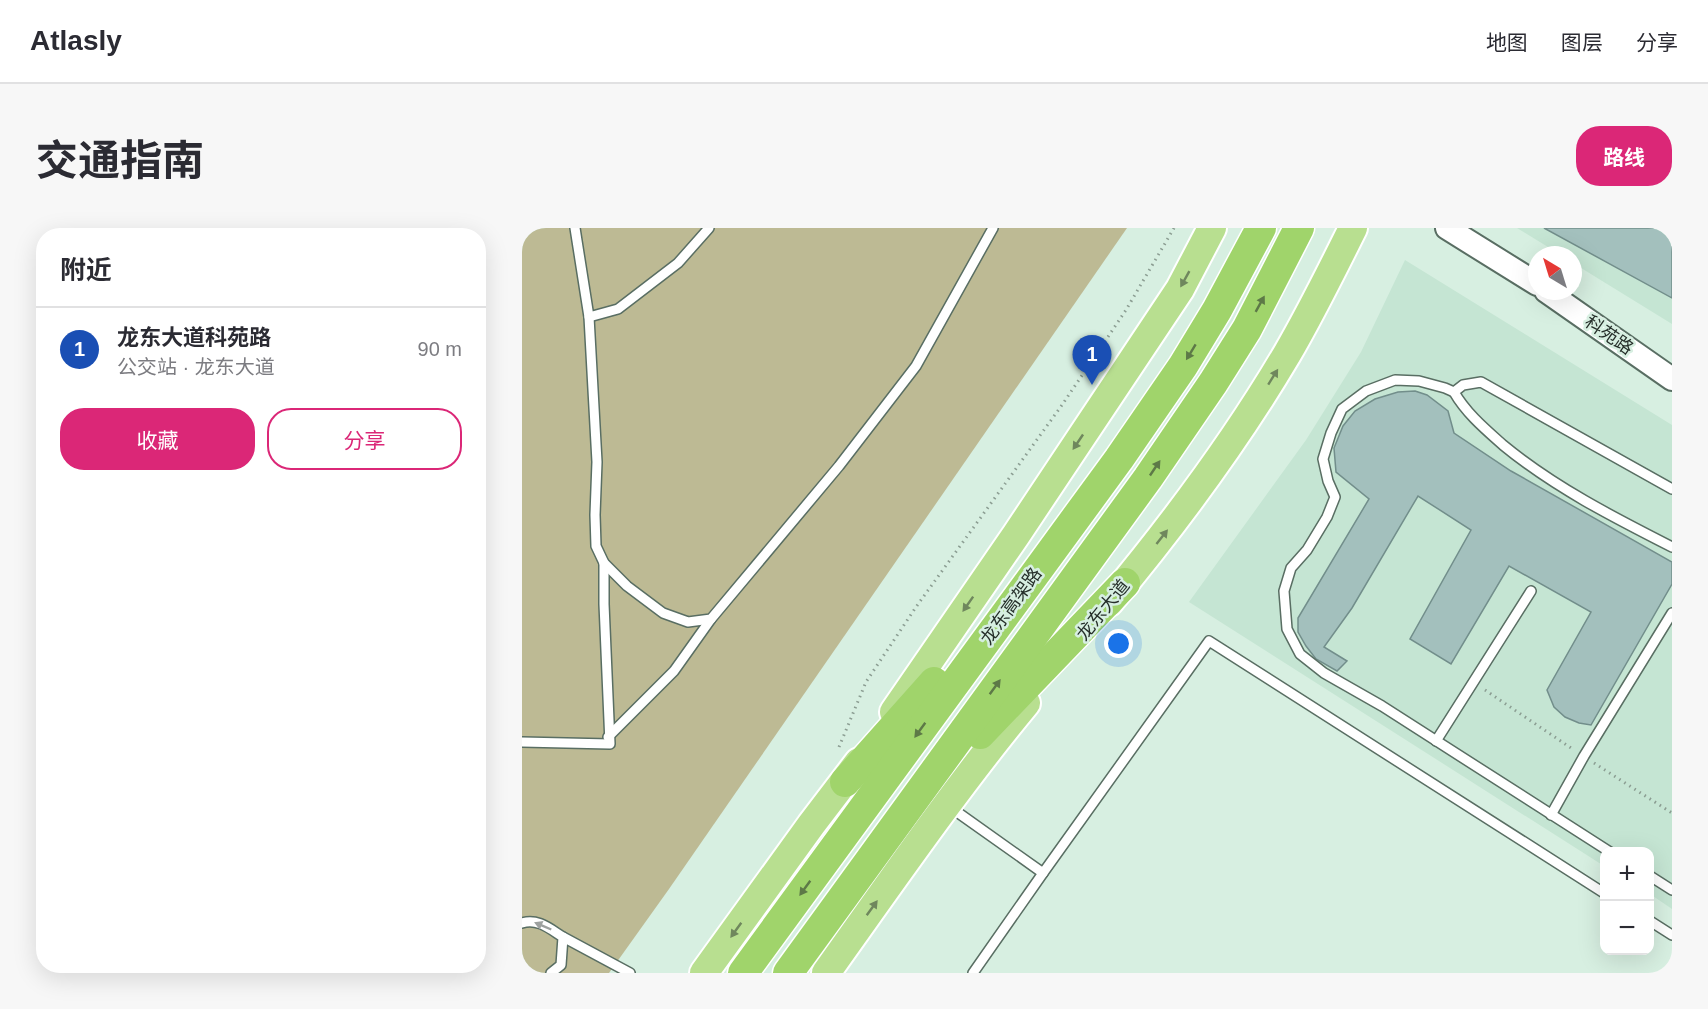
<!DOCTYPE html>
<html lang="zh">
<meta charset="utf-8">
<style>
:root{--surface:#fff;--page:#f7f7f7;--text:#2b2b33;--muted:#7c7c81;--line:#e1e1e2;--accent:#db2777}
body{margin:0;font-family:Arial,"Noto Sans SC",sans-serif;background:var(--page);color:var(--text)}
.controls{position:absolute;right:18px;bottom:18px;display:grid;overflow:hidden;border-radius:12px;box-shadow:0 6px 24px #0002}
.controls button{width:54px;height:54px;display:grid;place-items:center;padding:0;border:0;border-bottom:2px solid var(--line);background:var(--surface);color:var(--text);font:30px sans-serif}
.compass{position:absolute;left:1006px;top:18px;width:54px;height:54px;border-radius:50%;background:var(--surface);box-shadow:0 6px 24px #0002;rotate:322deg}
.you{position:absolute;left:597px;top:416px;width:21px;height:21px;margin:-15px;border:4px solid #fff;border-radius:50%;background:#1a73e8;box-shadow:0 0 0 9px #1a73e833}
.badge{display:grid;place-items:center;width:39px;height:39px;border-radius:50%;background:var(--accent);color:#fff;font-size:20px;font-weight:700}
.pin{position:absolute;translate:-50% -50px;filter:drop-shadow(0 2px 3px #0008)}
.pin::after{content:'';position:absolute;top:32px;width:21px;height:18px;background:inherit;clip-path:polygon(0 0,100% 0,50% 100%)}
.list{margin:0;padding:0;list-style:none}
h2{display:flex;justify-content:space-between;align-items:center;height:78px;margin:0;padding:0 24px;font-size:26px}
h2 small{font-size:20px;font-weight:400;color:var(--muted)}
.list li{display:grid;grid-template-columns:39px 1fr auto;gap:18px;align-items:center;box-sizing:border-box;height:84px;padding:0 24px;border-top:2px solid var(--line)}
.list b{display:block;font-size:22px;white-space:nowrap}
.list p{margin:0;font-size:20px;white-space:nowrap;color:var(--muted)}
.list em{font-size:20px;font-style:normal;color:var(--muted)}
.actions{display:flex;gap:12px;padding:18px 24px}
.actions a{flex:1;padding:14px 0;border:2px solid var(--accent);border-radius:24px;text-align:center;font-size:21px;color:var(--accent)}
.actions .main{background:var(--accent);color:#fff}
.map{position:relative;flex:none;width:1150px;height:745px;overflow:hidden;border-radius:24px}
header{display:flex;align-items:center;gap:36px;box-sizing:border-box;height:84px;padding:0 30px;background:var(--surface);border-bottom:2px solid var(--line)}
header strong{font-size:28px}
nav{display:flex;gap:33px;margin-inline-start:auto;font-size:21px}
.intro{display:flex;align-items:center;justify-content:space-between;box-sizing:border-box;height:144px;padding:0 36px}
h1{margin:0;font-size:42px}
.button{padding:15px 27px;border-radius:24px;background:var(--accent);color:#fff;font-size:21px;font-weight:700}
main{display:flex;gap:36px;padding:0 36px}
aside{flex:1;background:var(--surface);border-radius:24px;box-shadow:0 6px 24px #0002}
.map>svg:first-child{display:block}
.built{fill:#c5e5d3}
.green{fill:#bdba94}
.building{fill:#a3c0bd;stroke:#728e8b;stroke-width:1.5}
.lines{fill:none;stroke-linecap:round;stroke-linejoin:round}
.service-casing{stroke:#596e63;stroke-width:12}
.tertiary-casing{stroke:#596e63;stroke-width:26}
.primary-casing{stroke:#fff;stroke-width:32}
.trunk-casing{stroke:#fff;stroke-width:33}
.path{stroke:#8b9d92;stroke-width:3;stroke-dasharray:1.5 4.5;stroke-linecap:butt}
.service{stroke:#fff;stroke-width:9}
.tertiary{stroke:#fff;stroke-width:22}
.primary{stroke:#b8df90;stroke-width:28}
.trunk{stroke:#a0d46b;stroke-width:30}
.oneway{fill:#6f875d}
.oneway2{fill:#5d7947}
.oneway3{fill:#9da19f}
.labels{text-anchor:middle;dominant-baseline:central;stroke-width:5;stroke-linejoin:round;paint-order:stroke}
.street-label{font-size:18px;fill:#262f2a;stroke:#d7efe1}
</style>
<header>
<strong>Atlasly</strong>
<nav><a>地图</a><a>图层</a><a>分享</a></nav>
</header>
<div class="intro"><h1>交通指南</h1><a class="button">路线</a></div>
<main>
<aside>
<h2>附近<small></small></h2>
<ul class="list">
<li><span class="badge" style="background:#1a4fb4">1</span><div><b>龙东大道科苑路</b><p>公交站 · 龙东大道</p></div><em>90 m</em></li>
</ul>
<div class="actions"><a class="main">收藏</a><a>分享</a></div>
</aside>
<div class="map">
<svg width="1150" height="745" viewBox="0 0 1150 745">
<rect width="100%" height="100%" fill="#d7efe1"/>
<g class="built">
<path d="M995,0H1150V96L1051,35V27H1039Z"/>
<path d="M883,32L1150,197V681L1128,666V624H1082V638L667,374L784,212L839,124Z"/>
</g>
<path class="green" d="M0,0H605L147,661L87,745H0Z"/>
<g class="building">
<path d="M1022,0H1150V70Z"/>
<path d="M893,163L905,167L926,183L932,205L989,243L1150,334V356L1069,497L1057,495L1043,489L1032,479L1025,462L1069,384L987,338L929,436L888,411L949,302L896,268L830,380L802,419L825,433L815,443L794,431L784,418L776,404V390L847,271L814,244L812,220L821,198L833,183L853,171L876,164Z"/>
</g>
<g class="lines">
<g class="service-casing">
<g id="service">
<path d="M53,0L67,89L75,234L73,287L74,318L82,335L105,358L141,385L166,394L189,391L317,238L394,138L471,0"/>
<path d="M67,89L96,81L156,35L187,0"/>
<path d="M932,164L923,160L897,153L873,152L844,163L820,181L809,205L801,231L806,253L813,269L805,289L785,322L769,340L762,363L765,401L778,426L802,445L860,478L1088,624"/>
<path d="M1150,261L959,154L941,157L932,164C944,185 963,201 981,217C1032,259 1091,289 1150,319"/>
<path d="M86,509L152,443L189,391"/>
<path d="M914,513L1009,363"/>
<path d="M0,514L88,516L82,376V335"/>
<path d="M428,579L521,645L451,745"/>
<path d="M1029,587L1062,528L1150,385"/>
<path d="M521,645L687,413L1082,665"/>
<path d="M1128,648L1150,662"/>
<path d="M1128,693L1150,707"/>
<path d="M0,695C16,690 28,701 41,709L39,737L29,745"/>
<path d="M41,709L108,745"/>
<path d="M0,744L1,745"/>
</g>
</g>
<g class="tertiary-casing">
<g id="tertiary">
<path d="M925,0L1015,56"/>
<path d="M1024,63L1150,151"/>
</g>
</g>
<g class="primary-casing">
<g id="primary">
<path d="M587,374C652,296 713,214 765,126C789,85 810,42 831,0"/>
<path d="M372,484L494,307L658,61L690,0"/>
<path d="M182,745L289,597L337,534"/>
<path d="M304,745C369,654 433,561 504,475"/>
</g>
</g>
<g class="trunk-casing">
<g id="trunk">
<path d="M458,506L603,355"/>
<path d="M323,554L412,454"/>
<path d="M221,745L597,231L661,138L695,82L739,0"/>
<path d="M266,745L626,250L691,155L725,101L777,0"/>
</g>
</g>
<g class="path">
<path d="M963,462L1052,522"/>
<path d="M317,519L344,454L394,379L540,177L604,82L652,0"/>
<path d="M1072,535L1150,585"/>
</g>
<use href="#service" class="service"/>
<use href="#tertiary" class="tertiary"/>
<use href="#primary" class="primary"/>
<use href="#trunk" class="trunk"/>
</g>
<defs><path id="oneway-solid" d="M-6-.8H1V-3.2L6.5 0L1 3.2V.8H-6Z" transform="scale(1.5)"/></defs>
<g class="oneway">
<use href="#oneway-solid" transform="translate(663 51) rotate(119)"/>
<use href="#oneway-solid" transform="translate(751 149) rotate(-58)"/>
<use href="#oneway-solid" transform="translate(556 214) rotate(124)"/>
<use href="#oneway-solid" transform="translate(640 309) rotate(-52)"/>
<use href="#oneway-solid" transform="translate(446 376) rotate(125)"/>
<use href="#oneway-solid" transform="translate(350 680) rotate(-54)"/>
<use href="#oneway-solid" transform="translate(214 702) rotate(126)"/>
</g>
<g class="oneway2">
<use href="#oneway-solid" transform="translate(738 76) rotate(-61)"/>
<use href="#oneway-solid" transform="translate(669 124) rotate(121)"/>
<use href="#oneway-solid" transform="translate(633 240) rotate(-56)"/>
<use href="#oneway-solid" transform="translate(473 459) rotate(-54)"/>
<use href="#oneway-solid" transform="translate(398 502) rotate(126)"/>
<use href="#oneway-solid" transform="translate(283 660) rotate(126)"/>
</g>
<use class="oneway3" href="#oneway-solid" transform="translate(21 698) rotate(-157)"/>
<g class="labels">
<g class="street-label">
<text transform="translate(1087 107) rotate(35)">科苑路</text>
<text transform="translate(489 378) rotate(-54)">龙东高架路</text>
<text transform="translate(581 382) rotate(-51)">龙东大道</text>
</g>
</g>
</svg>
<div class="controls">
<button>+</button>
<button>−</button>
</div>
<svg class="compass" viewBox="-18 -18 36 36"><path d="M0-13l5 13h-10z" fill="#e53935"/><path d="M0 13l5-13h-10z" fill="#7c7c81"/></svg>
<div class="you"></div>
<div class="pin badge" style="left:570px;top:157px;background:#1a4fb4">1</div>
</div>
</main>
